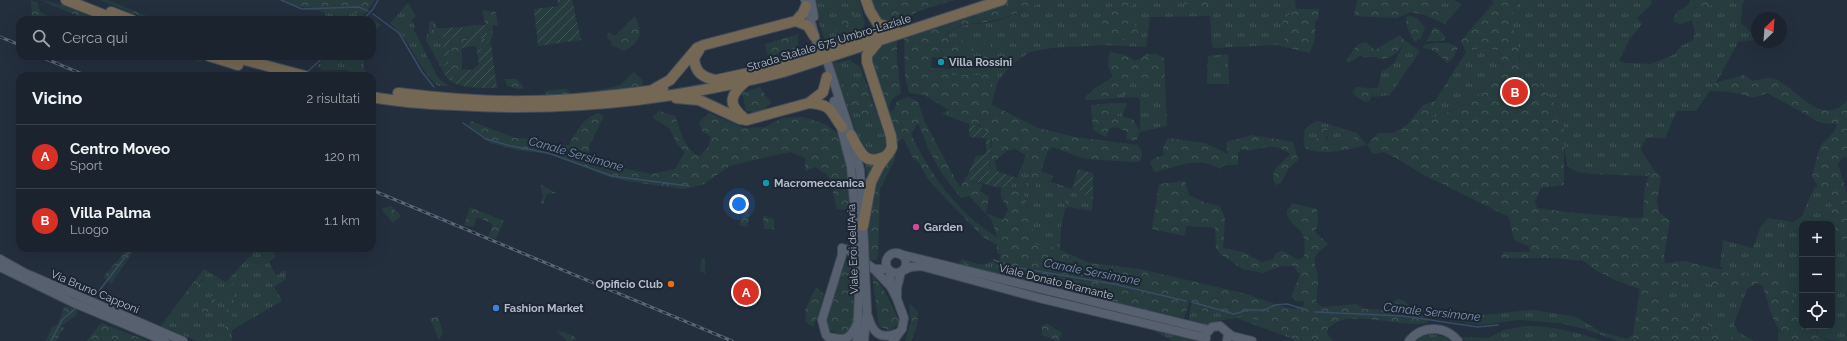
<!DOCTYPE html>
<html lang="it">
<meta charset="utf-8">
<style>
:root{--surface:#1b232e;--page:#242b36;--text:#f1f3f6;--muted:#a0a4aa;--line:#39404a;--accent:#d93025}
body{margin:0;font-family:Raleway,sans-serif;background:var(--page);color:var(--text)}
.controls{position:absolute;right:12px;bottom:12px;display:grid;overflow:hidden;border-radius:8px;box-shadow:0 4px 16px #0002}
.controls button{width:36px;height:36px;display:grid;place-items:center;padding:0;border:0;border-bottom:1px solid var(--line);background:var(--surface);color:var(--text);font:20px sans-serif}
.compass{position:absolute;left:1751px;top:12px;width:36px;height:36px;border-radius:50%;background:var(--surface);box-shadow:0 4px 16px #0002;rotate:25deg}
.you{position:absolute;left:739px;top:204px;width:14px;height:14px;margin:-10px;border:3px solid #fff;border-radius:50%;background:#1a73e8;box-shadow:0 0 0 6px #1a73e833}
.badge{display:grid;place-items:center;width:26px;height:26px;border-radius:50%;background:var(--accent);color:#fff;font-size:13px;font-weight:700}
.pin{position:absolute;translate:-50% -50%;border:2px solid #fff;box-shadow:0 1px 4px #0006}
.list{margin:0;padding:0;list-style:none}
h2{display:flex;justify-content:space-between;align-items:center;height:52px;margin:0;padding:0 16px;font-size:17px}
h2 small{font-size:13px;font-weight:400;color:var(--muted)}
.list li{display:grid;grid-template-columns:26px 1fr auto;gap:12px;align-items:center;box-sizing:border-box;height:64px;padding:0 16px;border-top:1px solid var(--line)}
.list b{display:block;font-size:15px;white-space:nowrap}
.list p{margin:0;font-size:13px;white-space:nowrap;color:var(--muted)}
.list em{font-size:13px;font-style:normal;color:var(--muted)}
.icon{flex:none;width:22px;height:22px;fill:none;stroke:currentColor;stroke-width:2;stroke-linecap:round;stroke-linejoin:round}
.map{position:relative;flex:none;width:1847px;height:341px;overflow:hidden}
.search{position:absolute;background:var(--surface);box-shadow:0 4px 16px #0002;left:16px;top:16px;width:360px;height:44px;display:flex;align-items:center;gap:10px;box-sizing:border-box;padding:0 14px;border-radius:12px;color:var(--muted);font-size:15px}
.panel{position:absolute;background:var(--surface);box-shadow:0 4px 16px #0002;left:16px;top:72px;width:360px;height:180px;border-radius:12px}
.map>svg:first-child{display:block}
.grass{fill:url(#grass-tufts)}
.forest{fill:url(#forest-crowns);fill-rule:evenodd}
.garden{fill:url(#garden-furrows)}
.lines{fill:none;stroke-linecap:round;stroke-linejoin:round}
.stream{stroke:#394c67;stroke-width:1.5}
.major-casing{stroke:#414a57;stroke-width:10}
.highway-casing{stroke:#434c59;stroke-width:12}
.major{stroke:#56606e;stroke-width:8}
.highway{stroke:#746855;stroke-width:10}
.rail-casing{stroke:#5a6575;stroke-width:3}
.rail{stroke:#1d2633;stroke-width:1.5;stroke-dasharray:4.5;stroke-linecap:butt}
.major-bridge-casing{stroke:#414a57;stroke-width:10;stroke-linecap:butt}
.major-bridge{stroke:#56606e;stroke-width:8}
.culture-dot{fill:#0f9aa8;stroke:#1d2633;stroke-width:1.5}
.hotel-dot{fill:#d1479c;stroke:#1d2633;stroke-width:1.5}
.food-dot{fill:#e8710a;stroke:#1d2633;stroke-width:1.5}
.shop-dot{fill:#3f7fe0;stroke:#1d2633;stroke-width:1.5}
.labels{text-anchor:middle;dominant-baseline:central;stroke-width:4;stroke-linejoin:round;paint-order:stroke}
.street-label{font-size:11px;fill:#b4bcc9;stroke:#1d2633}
.poi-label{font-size:11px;font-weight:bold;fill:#b4bcc9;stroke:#1d2633;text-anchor:start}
.water-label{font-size:12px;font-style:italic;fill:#7c92b1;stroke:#1d2633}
</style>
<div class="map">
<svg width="1847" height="341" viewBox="0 0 1847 341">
<defs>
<pattern id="grass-tufts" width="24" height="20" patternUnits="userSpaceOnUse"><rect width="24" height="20" fill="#263c3f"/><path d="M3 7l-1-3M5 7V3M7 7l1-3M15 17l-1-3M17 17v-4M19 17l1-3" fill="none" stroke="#435659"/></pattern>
<pattern id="forest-crowns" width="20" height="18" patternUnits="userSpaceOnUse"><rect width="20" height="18" fill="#263c3f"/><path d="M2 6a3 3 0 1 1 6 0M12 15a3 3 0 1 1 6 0" fill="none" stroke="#435659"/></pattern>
<pattern id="garden-furrows" width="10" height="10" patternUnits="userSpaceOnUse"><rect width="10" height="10" fill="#263c3f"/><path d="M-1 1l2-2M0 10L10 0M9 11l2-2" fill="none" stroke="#435659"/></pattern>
</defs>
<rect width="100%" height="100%" fill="#242f3e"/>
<g class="grass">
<path d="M816,0H859L865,24C857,38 841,41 827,47L819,23Z"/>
<path d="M1049,0H1178C1188,6 1198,4 1208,4L1207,0H1295L1296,9L1291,13L1281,29L1285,41L1276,45L1215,48L1212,47L1210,16L1150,17L1146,47L1105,45L1052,48L1030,52L1011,65L998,81L992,103L990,104V43L983,46L985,75H951V60L969,62L944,37C963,20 974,26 996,21C1014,16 1031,5 1049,0Z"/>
<path d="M1435,0H1454L1462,4L1445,24L1440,22L1442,17L1433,4Z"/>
<path d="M1520,0H1651L1652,4L1637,18L1642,24L1630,39L1619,61L1625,63L1651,64L1675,54L1681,46L1693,40L1695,32L1692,20L1680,24L1673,21L1677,11L1688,6L1697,8L1717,3L1720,0H1745L1742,4L1741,23L1754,34L1755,40L1738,42L1720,76L1696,111H1677L1665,138H1647L1643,143L1641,150L1654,170L1648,176L1591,174L1577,172L1568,167L1564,148V121L1548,93L1536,81L1523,78L1519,69L1520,56L1509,20Z"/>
<path d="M408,3L416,16L411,20L415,26L414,30L438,78L449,86H438C418,70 413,41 390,23Z"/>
<path d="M339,10L354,12L364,15L357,20H330L322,11Z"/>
<path d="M370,17L381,25L372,32V20H366Z"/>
<path d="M430,21H434L437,28H442L445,75L426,40L428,32L429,36L436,40L440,38L434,29L429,26Z"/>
<path d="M1404,40L1420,51L1390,95L1373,97L1374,94L1367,88H1378L1381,72C1395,66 1400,54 1404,40Z"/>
<path d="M1479,48L1499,50C1502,92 1466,105 1433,118L1435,101L1466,52Z"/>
<path d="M1147,54H1157L1164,58L1167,126L1140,132V100L1137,97L1085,100V98L1094,89Z"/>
<path d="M1228,54L1229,84H1207L1208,56Z"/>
<path d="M328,56H356V57L364,58V69L368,76L345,70H323L317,66Z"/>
<path d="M850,60L860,67L887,141L883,152L878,156C869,154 865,149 860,142L832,63Z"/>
<path d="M1112,103H1127L1122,117L1111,115Z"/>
<path d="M1318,121L1357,133L1351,143L1330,145L1326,144L1328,136L1317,138L1305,148C1303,132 1301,128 1318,121Z"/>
<path d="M1026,155L1034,160L1024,188L1032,193L1039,177L1071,189L1073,185L1088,198L1093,199L1092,211L1069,207L1065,209L1061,227L1060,250L1032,244C1031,226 1030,209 1023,192L1010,188L1017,178Z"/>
<path d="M864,159L877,164L868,183Z"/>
<path d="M1818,187L1832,204L1828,224H1802V314L1791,310L1763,270L1756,277L1750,279L1742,269H1724L1720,266L1723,240L1753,248L1761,226L1768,218L1793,222L1802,216L1814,188Z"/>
<path d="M1832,235L1845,241L1847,247V341C1833,341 1819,341 1815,326H1832Z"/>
<path d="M259,248H270L276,257L269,262L275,274L278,275L283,271H286V279L274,287L282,301L232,330V341H197L161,326L171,312L173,316L203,279L200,274L204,269L226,282C238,270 246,258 259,248Z"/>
<path d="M962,259C972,262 983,268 993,261L998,265L996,273L962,265L959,262Z"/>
<path d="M1692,281L1747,289L1734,324L1738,332L1754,341H1740L1661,302L1658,294L1660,289Z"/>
<path d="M1399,299L1405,301L1410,307L1483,315L1532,310L1572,316L1580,319L1599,331L1627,339L1632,335V341H1618L1585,329L1560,323L1518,320L1480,325L1409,314L1408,309L1394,305L1393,301Z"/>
<path d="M1191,304L1193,310C1226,315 1268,313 1293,339L1236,318L1217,321L1205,326L1189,321Z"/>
<path d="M1146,326L1198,338L1201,341H1172Z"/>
<path d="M1525,326C1552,326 1577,332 1602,341H1466L1459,337L1488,338L1504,330Z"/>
<path d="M1778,331L1785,336L1797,341H1778Z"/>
<path d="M1431,334L1445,337L1451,341H1417L1424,336Z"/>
</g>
<g class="forest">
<path d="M31,0L38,3L40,12L55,20H39L32,16Z"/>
<path d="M42,0L66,6L99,20H84L83,18L51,5Z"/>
<path d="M100,0H107L157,20H150Z"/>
<path d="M283,0H375L364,15C346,9 337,12 320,11C306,10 296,5 283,0Z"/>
<path d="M870,0H955C942,4 926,7 913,14C900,20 896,25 881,21Z"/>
<path d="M1009,0H1049C1031,5 1014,16 996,20C977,25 959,20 944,37L959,38L975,50L969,62L932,57L931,68L951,69L952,75H984L983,45L991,43L990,104L1038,128L1075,137L1138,145L1142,151L1141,160L1136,162L1085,159L1053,147L1048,150L1041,171L1053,176L1051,181L1039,177L1032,193L1029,194L1023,193C1029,208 1035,228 1032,244L1053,247L1090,263L1140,269L1243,293L1281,306L1294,309L1304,306V302L1295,300L1291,296L1300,275L1294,266H1281L1263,273L1243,269L1220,254L1216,248L1215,228L1187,226L1184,236L1152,229L1159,184L1185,181L1189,195L1206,203L1220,206L1225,219L1223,248L1243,252L1262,262L1273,259L1276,253L1283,251L1299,260L1304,257C1305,249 1306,240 1301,232C1297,226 1286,220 1287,211C1288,209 1291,205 1292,203L1317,209L1318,224L1315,232L1328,244C1306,262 1317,259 1318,280C1318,287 1317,295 1316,302L1322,307L1357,304L1365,309L1391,310L1394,305L1408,309L1409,314L1427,316L1428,322C1416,330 1361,312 1339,321C1335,323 1331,326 1328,328L1327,333L1333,341H1295L1281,330L1263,321L1239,316L1193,310L1190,300L1184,319L996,273C996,266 1001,261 1000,254L997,253V245L983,237L929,181L919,163L913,158L903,138L896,143L870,55L877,47L897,41V61L901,94C892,97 891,100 889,109L891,111L894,110L897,101L909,97L918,102L924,120L960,188L967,176L969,180L982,185L980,191L989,197L986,213L1003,220L1008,209L1001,197V188H1010L1023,192L1034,160L1015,149L1008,150L995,161L997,171L993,174L989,171L992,141L980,125L969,124L942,114L949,110L924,95L909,93L905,77L904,37L938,27ZM918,123L928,148L940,171L961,198L969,196L991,219L997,237C958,214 930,174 911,134Z"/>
<path d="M1123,0H1134L1133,5L1129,7L1126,17L1135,24L1139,36L1137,40L1133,41L1132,37L1126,34L1124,40C1112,39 1107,37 1101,26L1108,8Z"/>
<path d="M1178,0H1207L1208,4L1204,8L1183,3Z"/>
<path d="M1357,0H1435L1433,4L1442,17L1440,22L1425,15L1411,12L1397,18L1354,16Z"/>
<path d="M1491,0H1520L1509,20C1512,27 1516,34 1518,41C1520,54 1518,66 1523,78L1536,81L1548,93L1564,121V185L1541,188L1535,201L1537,208L1566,212L1636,218L1643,217C1645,202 1641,182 1654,170L1661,177L1657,201L1659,212L1670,221L1664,256L1665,263L1684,261L1717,269H1742L1750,279L1756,277L1763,270L1771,271L1791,286L1794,301L1791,310L1802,314V326H1815L1816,332L1827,341C1817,341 1808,341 1798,341C1774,339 1770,306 1763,287L1757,283L1747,289L1692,281L1660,289L1658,294L1661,302L1740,341H1632L1640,289L1617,281L1597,271L1583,261L1555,258H1501L1503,252H1530L1528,246L1514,240L1509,217L1424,175L1394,157L1383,152L1373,154L1367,145C1348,149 1324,157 1305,148L1317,138L1322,127L1327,128L1326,144L1330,145L1351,143L1357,133L1367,145L1378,133H1393L1407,125L1423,105L1435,101L1434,118C1466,105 1502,92 1499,50L1479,48L1466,52L1461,41L1494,2Z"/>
<path d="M1690,0H1720C1711,8 1700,9 1688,6Z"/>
<path d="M1296,9H1319L1318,19L1315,21V39L1310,53L1276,45L1285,41C1279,23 1281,20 1296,9Z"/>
<path d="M482,10L496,12L498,26L492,25C494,36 491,43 484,52L474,46L479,39L483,38L488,42L487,32Z"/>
<path d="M855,10L849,24L839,32L830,26L844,11Z"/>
<path d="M1407,15L1417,18L1425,28L1421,38L1415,42C1410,34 1404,25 1407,15Z"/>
<path d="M635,16C643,33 642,41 624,51L612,45L611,41L607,38L608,32L615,36Z"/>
<path d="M475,25L462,48V69L453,80L448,65L451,38L462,31L463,27Z"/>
<path d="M429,26C434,29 440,35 440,41C431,40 427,34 429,26Z"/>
<path d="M1434,27L1439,29L1446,38L1442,41H1427Z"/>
<path d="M798,34V48L768,57L765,44Z"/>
<path d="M1400,35L1404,40C1400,51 1394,58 1381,59C1377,59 1379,57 1375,57C1369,57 1366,58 1360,56L1349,63L1346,61L1357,45L1366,42L1375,50Z"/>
<path d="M1435,43H1449L1458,47L1453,58L1447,63C1439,54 1434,49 1423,48L1424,45Z"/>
<path d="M1110,52L1125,55L1136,61C1147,55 1152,52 1164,58L1165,74L1162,83C1157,84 1135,82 1130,78V89L1125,94L1112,95L1107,99L1085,100V98L1094,89L1113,77C1108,69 1107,62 1110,52Z"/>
<path d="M182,56H196L205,59L200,62Z"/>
<path d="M634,72L643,81L641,88L548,97L545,91L565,89L571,93L593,91L619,86Z"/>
<path d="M1744,75L1753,81C1758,80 1764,78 1769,78C1789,78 1813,121 1838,108C1842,105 1845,104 1847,100V157L1842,158L1838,164L1847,193V247L1845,241L1832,235V224H1828L1832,204L1818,187L1812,176L1820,146L1834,132L1837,124L1821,123L1767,93C1749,101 1751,95 1735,93C1727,91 1718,92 1709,91L1715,83Z"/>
<path d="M841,78H856L870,94L868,123L852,107Z"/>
<path d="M505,79H517L524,88L519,89L507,86Z"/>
<path d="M760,87L771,103L760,113L746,111L742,93Z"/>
<path d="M1356,87L1367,88L1374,94L1368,102L1363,101L1352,93Z"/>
<path d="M1112,103L1111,115L1133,119L1140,132L1136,141L1126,139L1127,132L1116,127L1109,129L1106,137L1093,130L1091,105Z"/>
<path d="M659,111L675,116C681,131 684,151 700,156L708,147L711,137L702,131L699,122L709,113L744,128L765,127L782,118L803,117L825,124L837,133L844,156L852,194L846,210L837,209L833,193L834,185L827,175L815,167L805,171V158L790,152L750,161L730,166L702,185L684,189L633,182L612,178L554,155L517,150L490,143L468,126L471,121L515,138L537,139L555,145H569C577,131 582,118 599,113L604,116L589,146L590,160L611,169L612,163H625L623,168L651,174L675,169L685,152L677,144L670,129L652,117Z"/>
<path d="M1252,135L1293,142L1298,160L1289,168L1281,183L1275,185C1269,166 1281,166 1290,154C1268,138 1260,154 1241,149L1238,153V165H1224L1220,169C1198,155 1178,167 1155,172L1153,170L1150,162L1154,158L1164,155L1163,148L1168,138L1205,143L1228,154L1226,142Z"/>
<path d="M894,153L895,159L880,189L878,257L877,260H870C867,247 868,192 874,181C879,171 888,162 894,153Z"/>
<path d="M540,184L556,193L547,194L543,204L540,202L543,196Z"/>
<path d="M1065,189L1068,192L1072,198L1069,207L1064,198L1059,192Z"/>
<path d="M391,206L401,216L393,223L381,209Z"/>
<path d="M470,207L504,221L496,239L488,237L493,224L477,217L474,227L464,225Z"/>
<path d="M745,210L750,214L747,227L739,225Z"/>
<path d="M763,215L774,219V229H764Z"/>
<path d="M128,248H136L111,284L103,277Z"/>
<path d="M702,258H705V273L700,271Z"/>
<path d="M846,262L852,264L850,275L852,296L856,315L850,332L840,336L826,327L828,311Z"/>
<path d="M200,274L203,278L173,317L171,312Z"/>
<path d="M872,275C886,290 892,306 900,324L890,330L879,327Z"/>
<path d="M230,282L235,286L231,328L223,341H217L225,328Z"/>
<path d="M816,287L824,294L818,316L813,327L806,322L805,310Z"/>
<path d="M212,296L216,298L208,313L204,314L198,308L200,301Z"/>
<path d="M909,303L918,312L917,326L911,341H905L911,321Z"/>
<path d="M65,306L77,310V315L61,326L64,328L56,341H46L52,327L57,325Z"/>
<path d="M438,316L443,333L439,340L430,319Z"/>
<path d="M101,323L148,341H86Z"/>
<path d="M1048,324L1062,333L1059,341L1042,335V325Z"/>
<path d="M556,331L564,332L577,338L573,341H567Z"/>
</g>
<g class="garden">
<path d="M557,0H572L581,40L538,46L534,9L559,6Z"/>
<path d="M475,25H486L489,46L491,44L497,88C483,88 452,89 445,75L442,28L463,27L458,38H451L448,65L454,79L462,69L472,70L479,64L476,46L484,51L488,43L483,38L479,39L474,46L462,48Z"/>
<path d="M969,124C1000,127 989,150 989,171L993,174L997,171L1017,178L1010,188L996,187L969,180L967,176L976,156L986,154V138L969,137Z"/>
<path d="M1078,169L1093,173V199L1088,198L1073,185Z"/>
</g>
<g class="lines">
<g class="stream">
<path d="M281,0L302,9L359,7L368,11"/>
<path d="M373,14L399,33L422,72L434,87"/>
<path d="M363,20L373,9L378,0"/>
<path d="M307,72L325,56"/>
<path d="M463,123L486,139L511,146L548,153L612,176L689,186"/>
<path d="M994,260L1013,267L1114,284L1186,301"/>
<path d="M99,291L132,248"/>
<path d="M1192,302L1234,314L1248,310H1265L1275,305L1287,304L1307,310"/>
<path d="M1315,312L1403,316L1478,327L1498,325"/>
<path d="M51,341L62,320L77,307"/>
</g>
<g class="major-casing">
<g id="major">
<path d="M805,0L818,48"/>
<path d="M811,0L814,17"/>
<path d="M828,64L851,135L860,170L864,243"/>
<path d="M834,101L851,166L857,240"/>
<circle cx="896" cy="263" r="10"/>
<path d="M899,254L1209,330"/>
<path d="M0,259L25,273L183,341"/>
<path d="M0,267L74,303L165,341"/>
<path d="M874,269L891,287"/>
<path d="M904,270L911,267L921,266L1039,298L1206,338"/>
<path d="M890,271L891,287L897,299L904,318L902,329L893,341"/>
<path d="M897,298V288L901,272"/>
<path d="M868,316C873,334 881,340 898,333"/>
<path d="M1228,333L1232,336L1252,341"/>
<path d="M1206,334L1212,327L1220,326L1228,333L1227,341"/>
<path d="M829,337C845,341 850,340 857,324"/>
<path d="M832,341L826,335L822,320L842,255V248L850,251L874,269H887"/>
<path d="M857,341L859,292L858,269"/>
<path d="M864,341L867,310L865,271"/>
<path d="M1409,341C1422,325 1445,325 1458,341"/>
</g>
</g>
<g class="highway-casing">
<g id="highway">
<path d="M66,0L117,20"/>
<path d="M866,0L870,11L878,24L894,28"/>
<path d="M111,12L132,20"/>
<path d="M796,21L808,26L814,36"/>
<path d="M699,50L694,58C695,73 703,77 715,80"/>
<path d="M209,56L238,65"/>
<path d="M230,56L305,76"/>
<path d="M716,80L758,71L895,28"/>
<path d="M654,89L670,80L697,48L704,45L796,21L803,13L806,6"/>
<path d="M398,93C440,98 483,102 526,101C571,101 618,95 663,89"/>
<path d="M372,97C399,102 428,104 456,105C566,112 676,100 783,72L1002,0"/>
<path d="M676,98L699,100L740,119L747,120L809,103L823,92L827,77"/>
<path d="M809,103C834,105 829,111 842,127"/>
<path d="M744,118C727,104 730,95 745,82"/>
<path d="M851,135C860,152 865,167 886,156"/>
<path d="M863,226L871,182L879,166L890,151L892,147L891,136L867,62V55L877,43"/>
</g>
</g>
<use href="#major" class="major"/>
<use href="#highway" class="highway"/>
<g class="rail-casing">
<g id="rail">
<path d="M0,37L20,45"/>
<path d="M39,56L87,76"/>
<path d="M372,190L732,341"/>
</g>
</g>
<use href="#rail" class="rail"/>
<g class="major-bridge-casing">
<g id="major-bridge">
<path d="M857,240L858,269"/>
<path d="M864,243L865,271"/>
</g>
</g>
<use href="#major-bridge" class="major-bridge"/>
</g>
<g class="culture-dot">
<circle cx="941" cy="62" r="4"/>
<circle cx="766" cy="183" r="4"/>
</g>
<circle class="hotel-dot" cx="916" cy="227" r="4"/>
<circle class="food-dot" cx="671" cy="284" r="4"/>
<circle class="shop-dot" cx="496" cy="308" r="4"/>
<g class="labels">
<g class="street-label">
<text transform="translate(829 43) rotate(-17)">Strada Statale 675 Umbro-Laziale</text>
<text transform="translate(853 249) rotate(-92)">Viale Eroi dell'Aria</text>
<text transform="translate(1056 282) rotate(14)">Viale Donato Bramante</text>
<text transform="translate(95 292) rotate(23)">Via Bruno Capponi</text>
</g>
<g class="poi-label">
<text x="949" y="62">Villa Rossini</text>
<text x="774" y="183">Macromeccanica</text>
<text x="924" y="227">Garden</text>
<text x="663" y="284" text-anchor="end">Opificio Club</text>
<text x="504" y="308">Fashion Market</text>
</g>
<g class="water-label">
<text transform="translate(576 154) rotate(16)">Canale Sersimone</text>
<text transform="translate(1092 272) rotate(11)">Canale Sersimone</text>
<text transform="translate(1432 312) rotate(6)">Canale Sersimone</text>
</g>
</g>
</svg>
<div class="controls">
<button>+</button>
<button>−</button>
<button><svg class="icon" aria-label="locate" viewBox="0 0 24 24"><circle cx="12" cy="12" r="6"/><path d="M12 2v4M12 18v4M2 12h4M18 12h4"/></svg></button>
</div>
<svg class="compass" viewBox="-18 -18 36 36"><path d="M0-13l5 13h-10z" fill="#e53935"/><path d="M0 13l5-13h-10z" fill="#a0a4aa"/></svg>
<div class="you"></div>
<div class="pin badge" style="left:746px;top:292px">A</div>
<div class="pin badge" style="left:1515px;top:92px">B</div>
<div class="search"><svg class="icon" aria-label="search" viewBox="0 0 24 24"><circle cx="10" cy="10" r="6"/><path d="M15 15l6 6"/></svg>Cerca qui</div>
<section class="panel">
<h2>Vicino<small>2 risultati</small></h2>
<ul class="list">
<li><span class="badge">A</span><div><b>Centro Moveo</b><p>Sport</p></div><em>120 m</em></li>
<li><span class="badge">B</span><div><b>Villa Palma</b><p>Luogo</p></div><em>1.1 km</em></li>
</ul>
</section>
</div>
